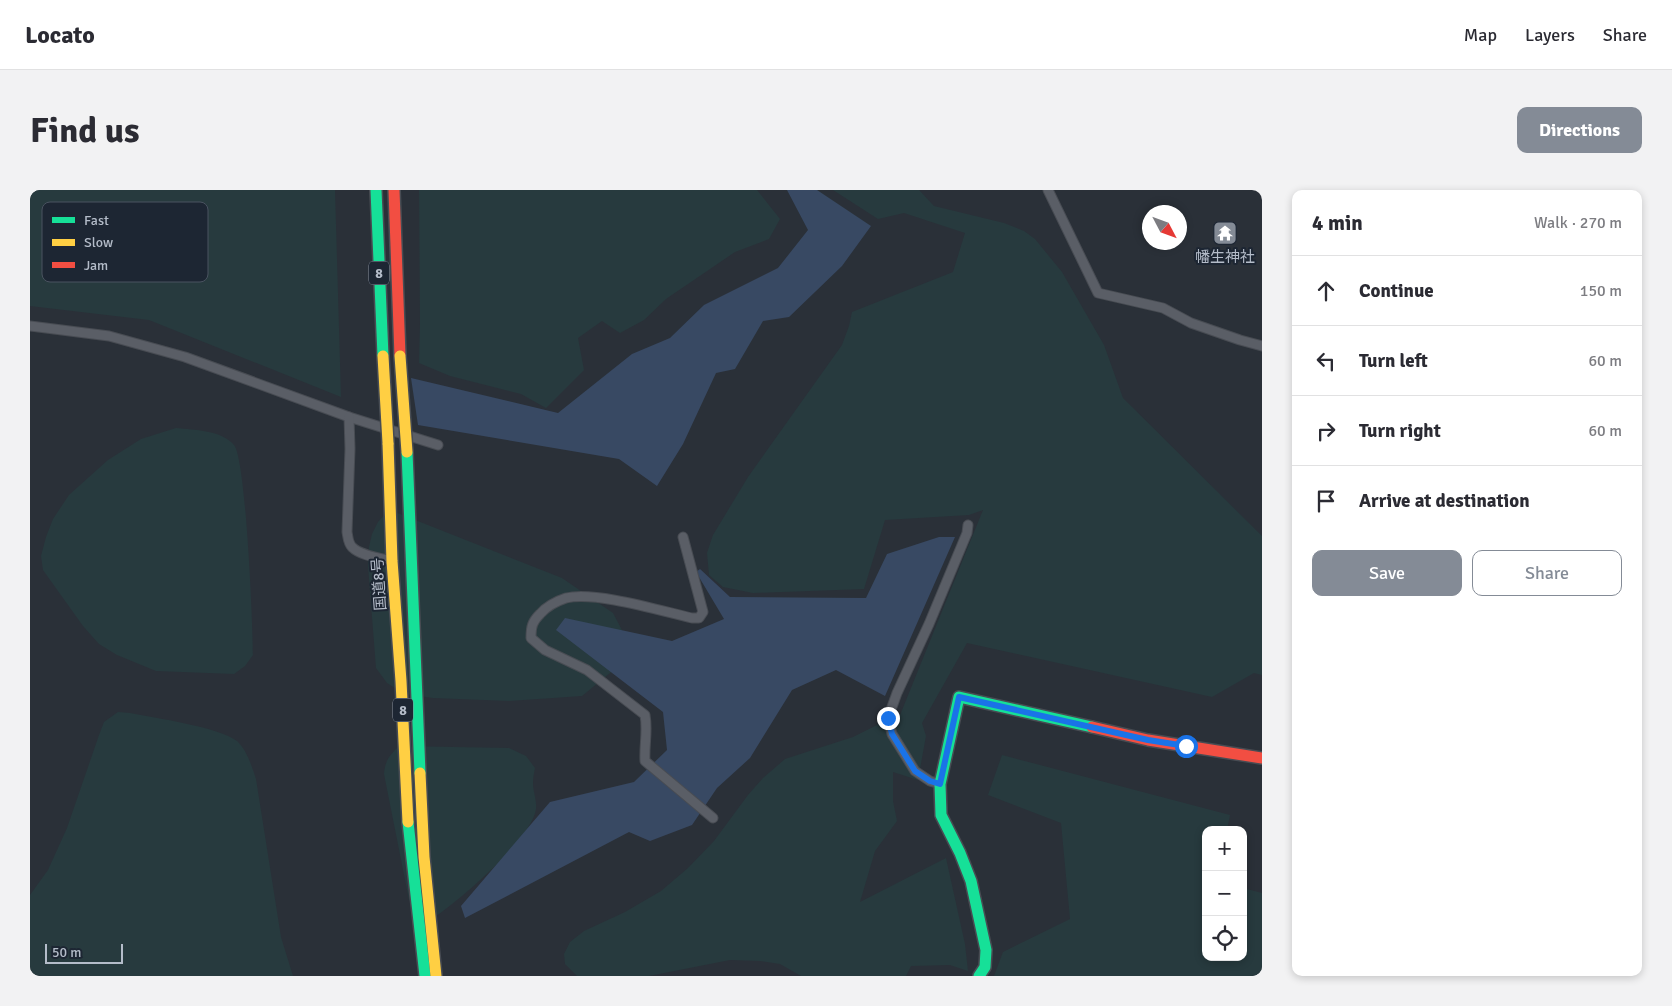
<!DOCTYPE html>
<meta charset="utf-8">
<style>
:root{--surface:#fff;--page:#f2f2f3;--text:#2b2b33;--muted:#7c7c81;--line:#e1e1e2;--accent:#848b96}
body{margin:0;font-family:Signika,"Noto Sans JP",sans-serif;background:var(--page);color:var(--text)}
.controls{position:absolute;right:15px;bottom:15px;display:grid;overflow:hidden;border-radius:10px;box-shadow:0 2px 8px #0003}
.controls button{width:45px;height:45px;display:grid;place-items:center;padding:0;border:0;border-bottom:1px solid var(--line);background:var(--surface);color:var(--text);font:25px sans-serif}
.compass{position:absolute;left:1112px;top:15px;width:45px;height:45px;border-radius:50%;background:var(--surface);box-shadow:0 2px 8px #0003;rotate:131deg}
.scale{position:absolute;left:15px;bottom:12px;width:78px;box-sizing:border-box;padding-left:5px;border:2px solid #b4bcc9;border-top:0;font-size:14px;line-height:18px;white-space:nowrap;color:#b4bcc9;-webkit-text-stroke:4px #1d2633;paint-order:stroke}
.stop{position:absolute;width:15px;height:15px;margin:-11px;border:4px solid #1a73e8;border-radius:50%;background:#fff}
.stop.end{background:#1a73e8;border-color:#fff;box-shadow:0 1px 5px #0008}
.list{margin:0;padding:0;list-style:none}
h2{display:flex;justify-content:space-between;align-items:center;height:65px;margin:0;padding:0 20px;font-size:21px}
h2 small{font-size:16px;font-weight:400;color:var(--muted)}
.list li{display:grid;grid-template-columns:32px 1fr auto;gap:15px;align-items:center;box-sizing:border-box;height:70px;padding:0 20px;border-top:1px solid var(--line)}
.list b{display:block;font-size:19px;white-space:nowrap}
.list em{font-size:16px;font-style:normal;color:var(--muted)}
.actions{display:flex;gap:10px;padding:15px 20px}
.actions a{flex:1;padding:11px 0;border:1px solid var(--accent);border-radius:10px;text-align:center;font-size:18px;color:var(--accent)}
.actions .main{background:var(--accent);color:#fff}
.icon{flex:none;width:28px;height:28px;fill:none;stroke:currentColor;stroke-width:2;stroke-linecap:round;stroke-linejoin:round}
.map{position:relative;flex:none;width:1232px;height:786px;overflow:hidden;border-radius:10px}
header{display:flex;align-items:center;gap:30px;box-sizing:border-box;height:70px;padding:0 25px;background:var(--surface);border-bottom:1px solid var(--line)}
header strong{font-size:24px}
nav{display:flex;gap:28px;margin-inline-start:auto;font-size:18px}
.intro{display:flex;align-items:center;justify-content:space-between;box-sizing:border-box;height:120px;padding:0 30px}
h1{margin:0;font-size:35px}
.button{padding:12px 22px;border-radius:10px;background:var(--accent);color:#fff;font-size:18px;font-weight:700}
main{display:flex;gap:30px;padding:0 30px}
aside{flex:1;background:var(--surface);border-radius:10px;box-shadow:0 2px 8px #0003}
.map>svg:first-child{display:block}
.green{fill:#273a3e}
.water{fill:#384963}
.lines{fill:none;stroke-linecap:round;stroke-linejoin:round}
.street-casing{stroke:#484c53;stroke-width:11}
.fast-casing{stroke:#484c53;stroke-width:14}
.slow-casing{stroke:#484c53;stroke-width:14}
.jam-casing{stroke:#484c53;stroke-width:14}
.street{stroke:#5a5e66;stroke-width:9}
.fast{stroke:#16e098;stroke-width:11}
.slow{stroke:#ffcf43;stroke-width:11}
.jam{stroke:#f24e42;stroke-width:11}
.slow-bridge-casing{stroke:#474c53;stroke-width:14;stroke-linecap:butt}
.slow-bridge{stroke:#ffcf43;stroke-width:11}
.route{stroke:#1a73e8;stroke-width:6}
.labels{text-anchor:middle;dominant-baseline:central;stroke-width:4;stroke-linejoin:round;paint-order:stroke}
.shield{fill:#1d2633;stroke:#878f9c;stroke-width:1}
.shield-label{font-size:14px;font-weight:bold;fill:#b4bcc9}
.poi-label{font-size:15px;fill:#b4bcc9;stroke:#1d2633}
.street-label{font-size:15px;fill:#b4bcc9;stroke:#1d2633}
.key{fill:#1d2633;stroke:#4a5360;stroke-width:1}
.key-label{font-size:14px;fill:#b4bcc9}
</style>
<header>
<strong>Locato</strong>
<nav><a>Map</a><a>Layers</a><a>Share</a></nav>
</header>
<div class="intro"><h1>Find us</h1><a class="button">Directions</a></div>
<main>
<div class="map">
<svg width="1232" height="786" viewBox="0 0 1232 786">
<rect width="100%" height="100%" fill="#2a3038"/>
<g class="green">
<path d="M0,0H305L311,207L119,130L0,116Z"/>
<path d="M389,0H727L750,29L739,49L705,62L636,109L614,130L590,143L572,131L548,148L554,180L516,218L491,204L420,186L389,173L390,134Z"/>
<path d="M803,0H889L904,16L974,33L994,41L1005,49L1032,82L1074,155L1093,208L1232,346V485L1224,483L1182,507L937,453L892,533L896,546L888,590L863,582V611L867,631L845,661L830,712L916,668L935,754L938,781L920,775L881,776L876,786H771L750,774L730,771L700,770L619,786H547L535,774L534,764L540,752L554,741L595,722L631,701L658,678L684,651L718,605L733,588L755,569L823,547L851,533L866,535L953,320L939,325L855,330L834,399L723,403L693,397L679,385L677,363L683,345L718,287L812,155L819,136L822,122L923,82L935,43L874,23L848,29Z"/>
<path d="M146,238C165,240 191,240 204,255C216,269 223,437 223,465L215,476L204,484L126,481L87,465L69,454L53,436L13,380L11,366L16,347L23,329L39,305L78,270L111,249Z"/>
<path d="M365,322L532,388L583,423L594,444L591,474L552,506L479,511L403,508L374,504L357,493L346,478L338,376L339,357L342,344L348,332L356,323Z"/>
<path d="M88,522L100,523C125,528 189,537 207,551C217,560 222,577 226,589L251,747L263,786H0V705L18,680L37,638L69,545L74,532Z"/>
<path d="M369,556L479,558L496,566L505,578C504,583 503,588 503,593C503,601 507,611 506,619C502,649 425,715 399,731L379,710L354,584C355,570 360,565 369,556Z"/>
<path d="M972,565L1200,625L1197,640H1176V767H1213V698L1232,703V786H964L973,762L1040,729L1031,633L958,605Z"/>
</g>
<g class="water">
<path d="M757,0H787L841,36L812,76L759,127L733,131L705,179L686,183L653,254L627,296L589,269L388,235L381,188L528,223L602,164L640,148L674,115L748,78L778,40Z"/>
<path d="M909,347H925L855,506L806,480L762,500L720,568L687,598L662,635L620,651L599,642L435,728L431,716L520,612L604,592L637,560L633,522L526,440L535,428L642,451L694,429L666,382L670,379L700,407L836,408L857,364Z"/>
</g>
<g class="lines">
<g class="street-casing">
<g id="street">
<path d="M1018,0L1068,103L1133,118L1161,133L1210,150L1232,156"/>
<path d="M0,136L79,146L155,167L319,227L408,255"/>
<path d="M319,227L320,259L317,342C318,347 318,353 322,357C331,366 350,368 362,371"/>
<path d="M653,347L673,422L669,428H662C631,421 566,401 536,408C527,411 516,417 510,424C502,432 501,437 501,448L515,460L557,480L615,525C618,541 614,555 615,571L683,628"/>
<path d="M910,594L900,591L885,581L862,544L858,528L867,503L899,434L937,343L938,335"/>
</g>
</g>
<g class="fast-casing">
<g id="fast">
<path d="M346,0L353,166"/>
<path d="M377,262L390,583"/>
<path d="M378,632L395,786"/>
<path d="M949,786L955,777L956,760L941,691L930,663L911,625L910,594L929,507L1062,537"/>
</g>
</g>
<g class="slow-casing">
<g id="slow">
<path d="M358,253L362,371L371,491L378,632"/>
<path d="M390,583L394,667L406,786"/>
</g>
</g>
<g class="jam-casing">
<g id="jam">
<path d="M364,0L370,166"/>
<path d="M1062,537L1118,550L1232,568"/>
</g>
</g>
<use href="#street" class="street"/>
<use href="#fast" class="fast"/>
<use href="#slow" class="slow"/>
<use href="#jam" class="jam"/>
<g class="slow-bridge-casing">
<g id="slow-bridge">
<path d="M353,166L358,253"/>
<path d="M370,166L377,262"/>
</g>
</g>
<use href="#slow-bridge" class="slow-bridge"/>
</g>
<g class="lines">
<path class="route" d="M858,528L862,544L885,581L900,591L910,594L929,507L1118,550L1156,556"/>
</g>
<defs>
<g id="temple-square" transform="scale(1.25)"><rect x="-9" y="-9" width="18" height="18" rx="4" fill="#848b96" stroke="#1d2633"/><path d="M0-6L5-2H3V0L6.5 2.5H4V6H1.5V3h-3V6H-4V2.5H-6.5L-3 0V-2H-5Z" fill="#fff"/></g>
</defs>
<g fill-rule="evenodd">
<use href="#temple-square" x="1195" y="43"/>
</g>
<g class="labels">
<g class="shield">
<rect x="339" y="71.5" width="20" height="23" rx="4"/>
<rect x="363" y="508.5" width="20" height="23" rx="4"/>
</g>
<g class="shield-label">
<text x="349" y="83">8</text>
<text x="373" y="520">8</text>
</g>
<g class="poi-label">
<text x="1195" y="67">幡生神社</text>
</g>
<g class="street-label">
<text transform="translate(349 394) rotate(-94)">国道8号</text>
</g>
</g>
<rect x="12" y="12" width="166" height="80" rx="8" class="key"/>
<rect x="22" y="27" width="23" height="6" fill="#16e098"/>
<rect x="22" y="49" width="23" height="7" fill="#ffcf43"/>
<rect x="22" y="72" width="23" height="6" fill="#f24e42"/>
<g class="key-label">
<text x="54" y="35">Fast</text>
<text x="54" y="57">Slow</text>
<text x="54" y="80">Jam</text>
</g>
</svg>
<div class="controls">
<button>+</button>
<button>−</button>
<button><svg class="icon" aria-label="locate" viewBox="0 0 24 24"><circle cx="12" cy="12" r="6"/><path d="M12 2v4M12 18v4M2 12h4M18 12h4"/></svg></button>
</div>
<svg class="compass" viewBox="-18 -18 36 36"><path d="M0-13l5 13h-10z" fill="#e53935"/><path d="M0 13l5-13h-10z" fill="#7c7c81"/></svg>
<div class="scale">50 m</div>
<div class="stop" style="left:1156px;top:556px"></div>
<div class="stop end" style="left:858px;top:528px"></div>
</div>
<aside>
<h2>4 min<small>Walk · 270 m</small></h2>
<ul class="list">
<li><svg class="icon" aria-label="ahead" viewBox="0 0 24 24"><path d="M12 20V5M6 11l6-6 6 6"/></svg><div><b>Continue</b></div><em>150 m</em></li>
<li><svg class="icon" aria-label="left" viewBox="0 0 24 24"><path d="M17 20v-9H6M10 6l-5 5 5 5"/></svg><div><b>Turn left</b></div><em>60 m</em></li>
<li><svg class="icon" aria-label="right" viewBox="0 0 24 24"><path d="M7 20v-9h11M14 6l5 5-5 5"/></svg><div><b>Turn right</b></div><em>60 m</em></li>
<li><svg class="icon" aria-label="arrive" viewBox="0 0 24 24"><path d="M6 21V4h12l-3 4 3 4H6"/></svg><div><b>Arrive at destination</b></div></li>
</ul>
<div class="actions"><a class="main">Save</a><a>Share</a></div>
</aside>
</main>
